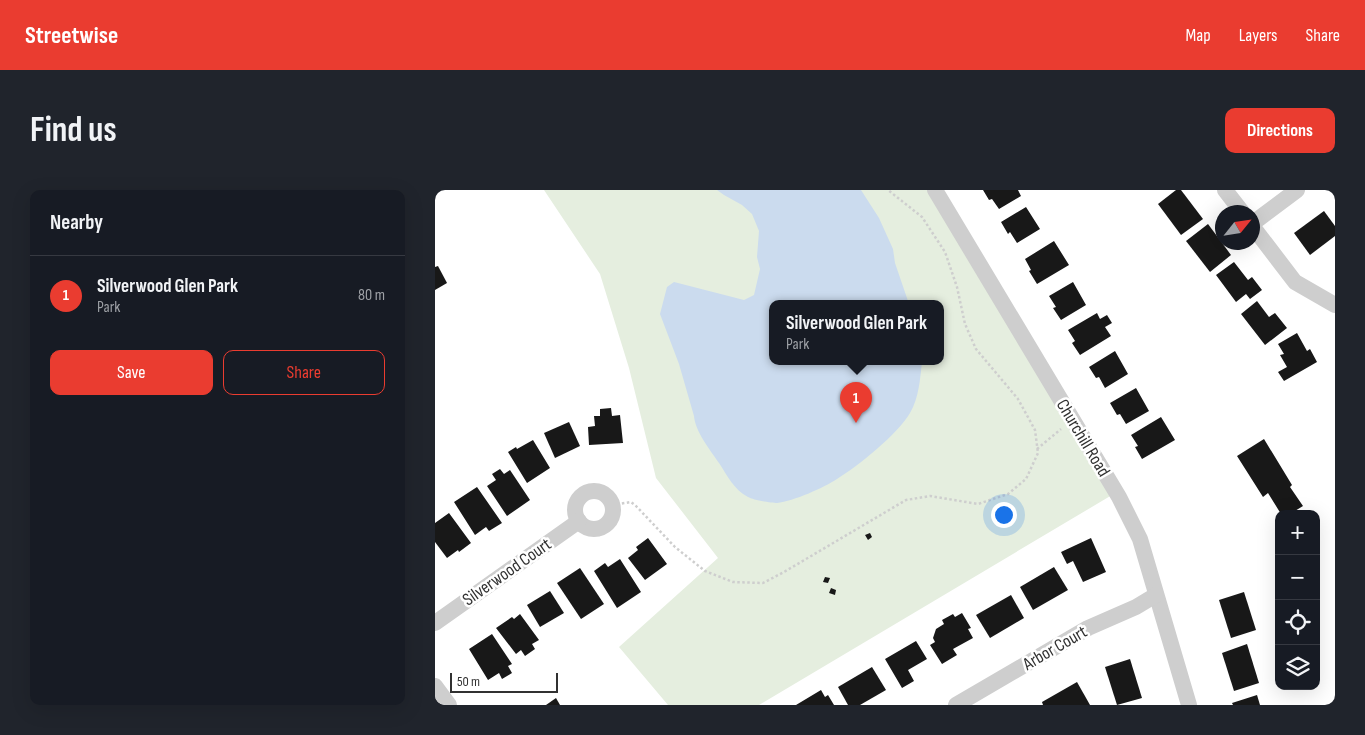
<!DOCTYPE html>
<meta charset="utf-8">
<style>
:root{--surface:#171b24;--page:#20242c;--text:#f1f3f6;--muted:#9ea1a6;--line:#363941;--accent:#ea3c30}
body{margin:0;font-family:"Sofia Sans Condensed",sans-serif;background:var(--page);color:var(--text)}
.controls{position:absolute;right:15px;bottom:15px;display:grid;overflow:hidden;border-radius:10px;box-shadow:0 5px 20px #0002}
.controls button{width:45px;height:45px;display:grid;place-items:center;padding:0;border:0;border-bottom:1px solid var(--line);background:var(--surface);color:var(--text);font:25px sans-serif}
.compass{position:absolute;left:780px;top:15px;width:45px;height:45px;border-radius:50%;background:var(--surface);box-shadow:0 5px 20px #0002;rotate:60deg}
.scale{position:absolute;left:15px;bottom:12px;width:108px;box-sizing:border-box;padding-left:5px;border:2px solid #313131;border-top:0;font-size:14px;line-height:18px;white-space:nowrap;color:#313131;-webkit-text-stroke:4px #fff;paint-order:stroke}
.you{position:absolute;left:568px;top:324px;width:18px;height:18px;margin:-12px;border:4px solid #fff;border-radius:50%;background:#1a73e8;box-shadow:0 0 0 8px #1a73e833}
.badge{display:grid;place-items:center;width:32px;height:32px;border-radius:50%;background:var(--accent);color:#fff;font-size:16px;font-weight:700}
.pin{position:absolute;translate:-50% -41px;filter:drop-shadow(0 1px 2px #0008)}
.pin::after{content:'';position:absolute;top:26px;width:18px;height:15px;background:inherit;clip-path:polygon(0 0,100% 0,50% 100%)}
.popup{position:absolute;left:334px;top:110px;width:175px;height:65px;box-sizing:border-box;display:grid;place-content:center;border-radius:10px;background:var(--surface);filter:drop-shadow(0 1px 4px #0005);font-size:16px;white-space:nowrap;color:var(--muted)}
.popup b{font-size:19px;color:var(--text)}
.popup::after{content:'';position:absolute;left:50%;top:100%;margin-left:-10px;border:10px solid transparent;border-top-color:var(--surface)}
.list{margin:0;padding:0;list-style:none}
h2{display:flex;justify-content:space-between;align-items:center;height:65px;margin:0;padding:0 20px;font-size:21px}
h2 small{font-size:16px;font-weight:400;color:var(--muted)}
.list li{display:grid;grid-template-columns:32px 1fr auto;gap:15px;align-items:center;box-sizing:border-box;height:80px;padding:0 20px;border-top:1px solid var(--line)}
.list b{display:block;font-size:19px;white-space:nowrap}
.list p{margin:0;font-size:16px;white-space:nowrap;color:var(--muted)}
.list em{font-size:16px;font-style:normal;color:var(--muted)}
.actions{display:flex;gap:10px;padding:15px 20px}
.actions a{flex:1;padding:11px 0;border:1px solid var(--accent);border-radius:10px;text-align:center;font-size:18px;color:var(--accent)}
.actions .main{background:var(--accent);color:#fff}
.icon{flex:none;width:28px;height:28px;fill:none;stroke:currentColor;stroke-width:2;stroke-linecap:round;stroke-linejoin:round}
.map{position:relative;flex:none;width:900px;height:515px;overflow:hidden;border-radius:10px}
header{display:flex;align-items:center;gap:30px;box-sizing:border-box;height:70px;padding:0 25px;background:var(--accent);color:#fff}
header strong{font-size:24px}
nav{display:flex;gap:28px;margin-inline-start:auto;font-size:18px}
.intro{display:flex;align-items:center;justify-content:space-between;box-sizing:border-box;height:120px;padding:0 30px}
h1{margin:0;font-size:35px}
.button{padding:12px 22px;border-radius:10px;background:var(--accent);color:#fff;font-size:18px;font-weight:700}
main{display:flex;gap:30px;padding:0 30px}
aside{flex:1;background:var(--surface);border-radius:10px;box-shadow:0 5px 20px #0002}
.map>svg:first-child{display:block}
.green{fill:#e5eedf;fill-rule:evenodd}
.water{fill:#cbdbee}
.building{fill:#181818}
.lines{fill:none;stroke-linecap:round;stroke-linejoin:round}
.path{stroke:#cecece;stroke-width:2.5;stroke-dasharray:2.5 2.5;stroke-linecap:butt}
.street{stroke:#cecece;stroke-width:16}
.labels{text-anchor:middle;dominant-baseline:central;stroke-width:5;stroke-linejoin:round;paint-order:stroke}
.street-label{font-size:18px;fill:#313131;stroke:#fff}
</style>
<header>
<strong>Streetwise</strong>
<nav><a>Map</a><a>Layers</a><a>Share</a></nav>
</header>
<div class="intro"><h1>Find us</h1><a class="button">Directions</a></div>
<main>
<aside>
<h2>Nearby<small></small></h2>
<ul class="list">
<li><span class="badge">1</span><div><b>Silverwood Glen Park</b><p>Park</p></div><em>80 m</em></li>
</ul>
<div class="actions"><a class="main">Save</a><a>Share</a></div>
</aside>
<div class="map">
<svg width="900" height="515" viewBox="0 0 900 515">
<rect width="100%" height="100%" fill="#fff"/>
<path class="green" d="M109,0H494L677,305L324,515H233L184,457L283,368L221,288L194,178L165,84ZM337,114H505V172H337Z"/>
<path class="water" d="M282,0H426L444,28L458,59L460,73L474,114H337V172H487C485,189 484,208 475,223C463,244 423,276 402,289C388,298 359,311 342,313C337,313 318,310 313,307C299,300 292,285 284,273C275,260 260,241 259,226L244,174L225,124L232,97L239,92L309,110L319,105L325,79L322,67L324,41L317,24L307,15L289,5Z"/>
<g class="building">
<path d="M548,0H583L586,6L564,19L557,9L554,10Z"/>
<path d="M741,0H746L768,29L746,45L723,14Z"/>
<path d="M591,17L605,39L582,53L575,42L573,44L566,32Z"/>
<path d="M889,21L900,36V46L875,65L859,43Z"/>
<path d="M773,34L796,65L775,82L751,51Z"/>
<path d="M619,51L634,75L602,94L594,81L596,80L590,69Z"/>
<path d="M799,72L813,90L817,87L827,100L815,109L811,104L801,112L781,85Z"/>
<path d="M3,76L12,93L0,100V77Z"/>
<path d="M638,92L651,115L626,130L618,118L621,117L614,106Z"/>
<path d="M822,111L834,127L840,123L852,138L830,155L806,124Z"/>
<path d="M662,123L665,129L672,125L677,133L670,137L676,146L645,165L637,153L640,151L633,140Z"/>
<path d="M862,143L872,161L875,159L882,172L849,191L843,182L852,177L845,165L849,164L843,154Z"/>
<path d="M680,161L693,184L670,198L664,187L661,188L654,177Z"/>
<path d="M701,198L714,221L691,234L685,224L682,225L675,213Z"/>
<path d="M176,218L177,226L185,225L188,253L154,255L153,237L160,236L159,226H165V219Z"/>
<path d="M726,227L740,250L707,269L700,257L703,256L696,245Z"/>
<path d="M134,232L145,256L120,268L109,243Z"/>
<path d="M829,249L857,295L855,297L868,316L855,324H846L833,303L828,307L802,266Z"/>
<path d="M98,250L115,278L92,293L73,262L81,257L82,259Z"/>
<path d="M65,279L69,284L75,280L95,310L72,326L52,296L61,290L57,284Z"/>
<path d="M42,297L67,333L54,341L51,337L40,345L19,312Z"/>
<path d="M14,323L36,353L24,362L23,360L12,368L0,352V333Z"/>
<path d="M435,343L437,347L433,350L430,345Z"/>
<path d="M213,348L232,374L210,390L193,368L203,360L201,357Z"/>
<path d="M656,348L671,382L648,392L638,371L632,374L626,362Z"/>
<path d="M185,369L206,402L182,418L159,381L170,373L173,377Z"/>
<path d="M619,377L633,400L598,420L585,397Z"/>
<path d="M145,378L169,414L146,429L122,393Z"/>
<path d="M390,387L395,388L393,393L388,392Z"/>
<path d="M396,398L401,400L400,405L394,403Z"/>
<path d="M115,401L129,423L105,437L92,415Z"/>
<path d="M809,402L821,440L796,448L784,410Z"/>
<path d="M576,405L589,428L555,448L541,425Z"/>
<path d="M527,423L536,438L533,439L538,448L518,459L522,465L507,474L495,455L500,452L498,448L501,439L509,434L507,430L518,424L520,427Z"/>
<path d="M85,424L104,450L97,454L100,459L90,466L86,460L81,464L61,438L77,427L79,429Z"/>
<path d="M57,444L77,474L73,476L77,483L67,489L64,483L53,490L34,459Z"/>
<path d="M481,451L492,469L473,480L479,491L467,498L450,469Z"/>
<path d="M812,454L824,493L799,501L787,463Z"/>
<path d="M695,469L707,508L682,515L670,477Z"/>
<path d="M437,477L451,500L425,515H413L403,497Z"/>
<path d="M642,492L655,515H608L607,512Z"/>
<path d="M386,500L390,507L393,505L399,515H361Z"/>
<path d="M822,505L825,515H798L797,513Z"/>
<path d="M121,508L125,515H111Z"/>
</g>
<g class="lines">
<g class="path">
<path d="M602,259L626,239"/>
<path d="M177,315L196,312L201,316L240,357L270,381L298,392L328,393L349,382L471,310L495,306L543,314L573,304L591,289L603,263L600,240L583,209L541,159L530,134L522,97L510,62L487,27L453,0"/>
</g>
<g class="street">
<path d="M500,0L684,307L705,349L754,515"/>
<path d="M790,0L807,22"/>
<path d="M818,33L862,0"/>
<path d="M818,37L860,92L900,115"/>
<circle cx="159" cy="320" r="19"/>
<path d="M0,433L144,331"/>
<path d="M0,496L14,515"/>
<path d="M521,515L653,438L701,417L721,405"/>
</g>
</g>
<g class="labels">
<g class="street-label">
<text transform="translate(648 248) rotate(59)">Churchill Road</text>
<text transform="translate(72 382) rotate(-35)">Silverwood Court</text>
<text transform="translate(620 458) rotate(-30)">Arbor Court</text>
</g>
</g>
</svg>
<div class="controls">
<button>+</button>
<button>−</button>
<button><svg class="icon" aria-label="locate" viewBox="0 0 24 24"><circle cx="12" cy="12" r="6"/><path d="M12 2v4M12 18v4M2 12h4M18 12h4"/></svg></button>
<button><svg class="icon" aria-label="layers" viewBox="0 0 24 24"><path d="M12 4l9 5-9 5-9-5zM3 14l9 5 9-5"/></svg></button>
</div>
<svg class="compass" viewBox="-18 -18 36 36"><path d="M0-13l5 13h-10z" fill="#e53935"/><path d="M0 13l5-13h-10z" fill="#9ea1a6"/></svg>
<div class="scale">50 m</div>
<div class="you"></div>
<div class="pin badge" style="left:421px;top:233px">1</div>
<div class="popup"><b>Silverwood Glen Park</b>Park</div>
</div>
</main>
